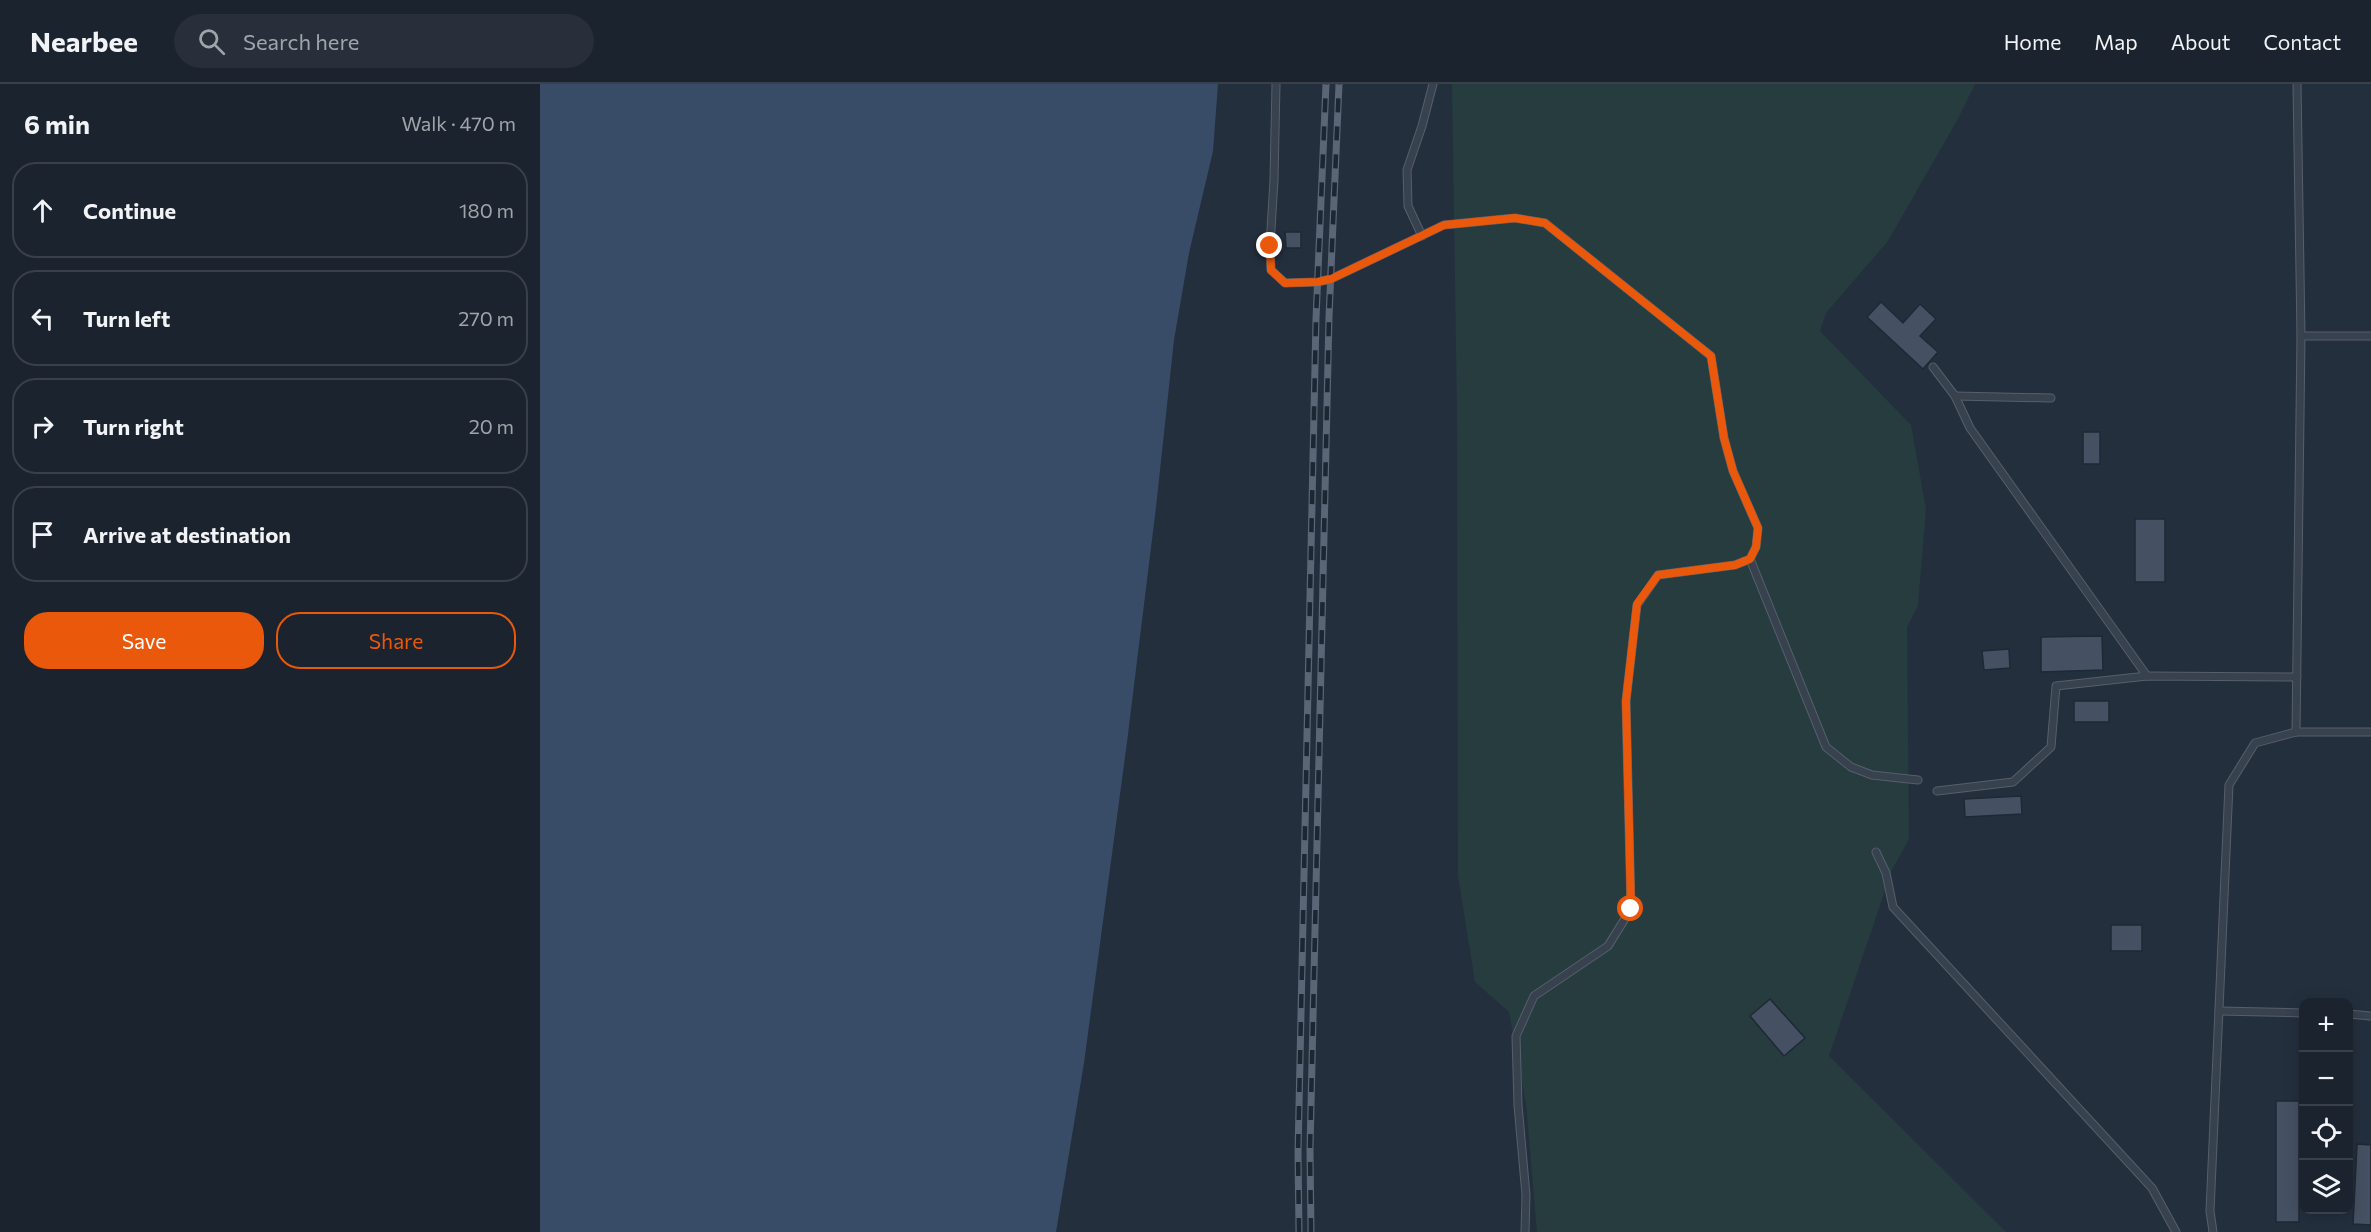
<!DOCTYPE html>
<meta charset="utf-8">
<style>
:root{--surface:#1b232e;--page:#282f3a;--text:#f1f3f6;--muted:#a0a4aa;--line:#39404a;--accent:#ea580c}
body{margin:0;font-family:Commissioner,sans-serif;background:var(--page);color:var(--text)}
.controls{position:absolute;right:18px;bottom:18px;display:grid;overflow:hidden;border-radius:12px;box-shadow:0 3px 15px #0003}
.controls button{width:54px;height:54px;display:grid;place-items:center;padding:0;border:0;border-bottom:2px solid var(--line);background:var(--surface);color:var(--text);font:30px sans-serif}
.stop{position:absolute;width:18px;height:18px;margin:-14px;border:4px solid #ea580c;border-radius:50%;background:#fff}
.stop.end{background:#ea580c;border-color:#fff;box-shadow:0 2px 6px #0008}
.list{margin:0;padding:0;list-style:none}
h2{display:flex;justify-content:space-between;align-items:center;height:78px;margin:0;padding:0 24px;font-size:26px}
h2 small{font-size:20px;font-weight:400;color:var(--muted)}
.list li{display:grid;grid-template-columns:39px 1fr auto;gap:18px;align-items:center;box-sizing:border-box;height:96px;margin:0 12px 12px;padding:0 12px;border:2px solid var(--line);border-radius:24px}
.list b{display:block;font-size:22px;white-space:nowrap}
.list em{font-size:20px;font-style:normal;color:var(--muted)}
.actions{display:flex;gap:12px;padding:18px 24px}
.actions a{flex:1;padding:14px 0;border:2px solid var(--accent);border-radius:24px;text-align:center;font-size:21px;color:var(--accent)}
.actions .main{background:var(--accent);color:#fff}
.icon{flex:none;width:33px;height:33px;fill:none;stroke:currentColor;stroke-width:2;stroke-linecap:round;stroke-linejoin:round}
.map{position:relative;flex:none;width:1831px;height:1148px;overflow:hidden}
header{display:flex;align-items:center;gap:36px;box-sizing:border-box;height:84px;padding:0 30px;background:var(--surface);border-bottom:2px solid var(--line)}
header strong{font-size:28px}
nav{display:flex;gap:33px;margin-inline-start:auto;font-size:21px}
.search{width:420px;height:54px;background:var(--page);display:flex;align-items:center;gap:15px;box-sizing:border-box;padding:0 21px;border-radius:33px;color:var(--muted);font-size:22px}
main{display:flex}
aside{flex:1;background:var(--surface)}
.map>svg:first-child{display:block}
.green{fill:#263c3f}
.water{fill:#394c67}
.building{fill:#455162;stroke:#1f2835;stroke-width:1.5}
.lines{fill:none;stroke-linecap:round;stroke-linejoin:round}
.service-casing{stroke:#565f6c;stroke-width:9}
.service{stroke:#38414e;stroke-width:7}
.rail-casing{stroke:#5a6575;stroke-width:7}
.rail{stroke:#1d2633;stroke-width:4.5;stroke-dasharray:14;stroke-linecap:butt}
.route{stroke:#ea580c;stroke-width:8}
</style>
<header>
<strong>Nearbee</strong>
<div class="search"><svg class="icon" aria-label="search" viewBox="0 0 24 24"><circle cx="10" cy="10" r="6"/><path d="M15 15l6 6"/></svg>Search here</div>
<nav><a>Home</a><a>Map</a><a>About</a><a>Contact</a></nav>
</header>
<main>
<aside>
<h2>6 min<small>Walk · 470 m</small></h2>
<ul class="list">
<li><svg class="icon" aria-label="ahead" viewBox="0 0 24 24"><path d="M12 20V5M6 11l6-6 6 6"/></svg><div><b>Continue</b></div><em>180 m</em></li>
<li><svg class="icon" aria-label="left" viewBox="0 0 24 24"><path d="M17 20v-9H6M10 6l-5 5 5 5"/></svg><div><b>Turn left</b></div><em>270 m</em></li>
<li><svg class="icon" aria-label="right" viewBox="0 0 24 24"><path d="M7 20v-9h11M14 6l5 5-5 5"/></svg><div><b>Turn right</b></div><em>20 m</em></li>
<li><svg class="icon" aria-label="arrive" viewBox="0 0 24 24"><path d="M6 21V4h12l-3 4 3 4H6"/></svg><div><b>Arrive at destination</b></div></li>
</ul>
<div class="actions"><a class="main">Save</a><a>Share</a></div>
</aside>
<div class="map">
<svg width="1831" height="1148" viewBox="0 0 1831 1148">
<rect width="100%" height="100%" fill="#242f3e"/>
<path class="green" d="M912,0H1435L1419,33L1348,157L1286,229L1280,247L1371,341L1386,425L1378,521L1367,543L1369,755L1352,786L1289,972L1466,1148H997L986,1020L969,928L935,898L918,792L917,326Z"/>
<path class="water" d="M0,0H678L673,67L649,169L634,256L616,423L587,658L544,979L516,1148H0Z"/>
<g class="building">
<path d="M745,148H761V164H746Z"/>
<path d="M1341,218L1363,239L1380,220L1396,235L1380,252L1398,268L1383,285L1327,233Z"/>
<rect x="1543" y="348" width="17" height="32"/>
<rect x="1595" y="435" width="30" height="63"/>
<path d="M1562,552L1563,586L1501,588V553Z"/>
<path d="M1469,565L1470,584L1444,586L1442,567Z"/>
<rect x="1534" y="617" width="35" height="21"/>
<path d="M1481,712L1482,730L1425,733L1424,715Z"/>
<rect x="1571" y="841" width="31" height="26"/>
<path d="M1230,915L1265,954L1244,972L1210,932Z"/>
<rect x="1736" y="1017" width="23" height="121"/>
<path d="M1817,1060L1831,1061V1141L1813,1140Z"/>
</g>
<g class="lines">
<g class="service-casing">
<g id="service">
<path d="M736,0L734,96L730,162L731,186L745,199L777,198L791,195L904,141L975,134L1005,139L1171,272L1184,354L1193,387L1218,444L1216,463L1210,475L1195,481L1118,491L1097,521L1086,617L1091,825L1068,862L994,912L976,952L978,1021L986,1111L985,1148"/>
<path d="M882,152L868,122L867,86L882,42L893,0"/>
<path d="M1761,252H1831"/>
<path d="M1393,283L1415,312L1430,344L1607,592"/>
<path d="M1415,312L1511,314"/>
<path d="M1210,475L1286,663L1311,683L1332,691L1378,696"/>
<path d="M1756,648L1761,252L1757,0"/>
<path d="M1397,707L1473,698L1511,663L1516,602L1607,592L1757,593"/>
<path d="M1336,768L1346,789L1353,823L1612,1104L1636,1148"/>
<path d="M1679,927L1764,929"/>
<path d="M1808,930L1831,932"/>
<path d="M1673,1148L1670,1127L1689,701L1715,659L1756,648H1831"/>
</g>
</g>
<use href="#service" class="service"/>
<g class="rail-casing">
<g id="rail">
<path d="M759,1148L758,1069L776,235L786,0"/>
<path d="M771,1148L770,1066L789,233L799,0"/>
</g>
</g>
<use href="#rail" class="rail"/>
</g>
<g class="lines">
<path class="route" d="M730,162L731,186L745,199L777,198L791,195L904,141L975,134L1005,139L1171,272L1184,354L1193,387L1218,444L1216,463L1210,475L1195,481L1118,491L1097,520L1086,617L1091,825"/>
</g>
</svg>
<div class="controls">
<button>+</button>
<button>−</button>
<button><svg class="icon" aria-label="locate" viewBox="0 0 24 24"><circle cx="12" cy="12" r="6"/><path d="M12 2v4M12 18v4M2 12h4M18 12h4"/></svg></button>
<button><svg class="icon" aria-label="layers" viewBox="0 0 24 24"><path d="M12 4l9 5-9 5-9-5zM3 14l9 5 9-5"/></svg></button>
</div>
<div class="stop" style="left:1091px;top:825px"></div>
<div class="stop end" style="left:730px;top:162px"></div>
</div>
</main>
